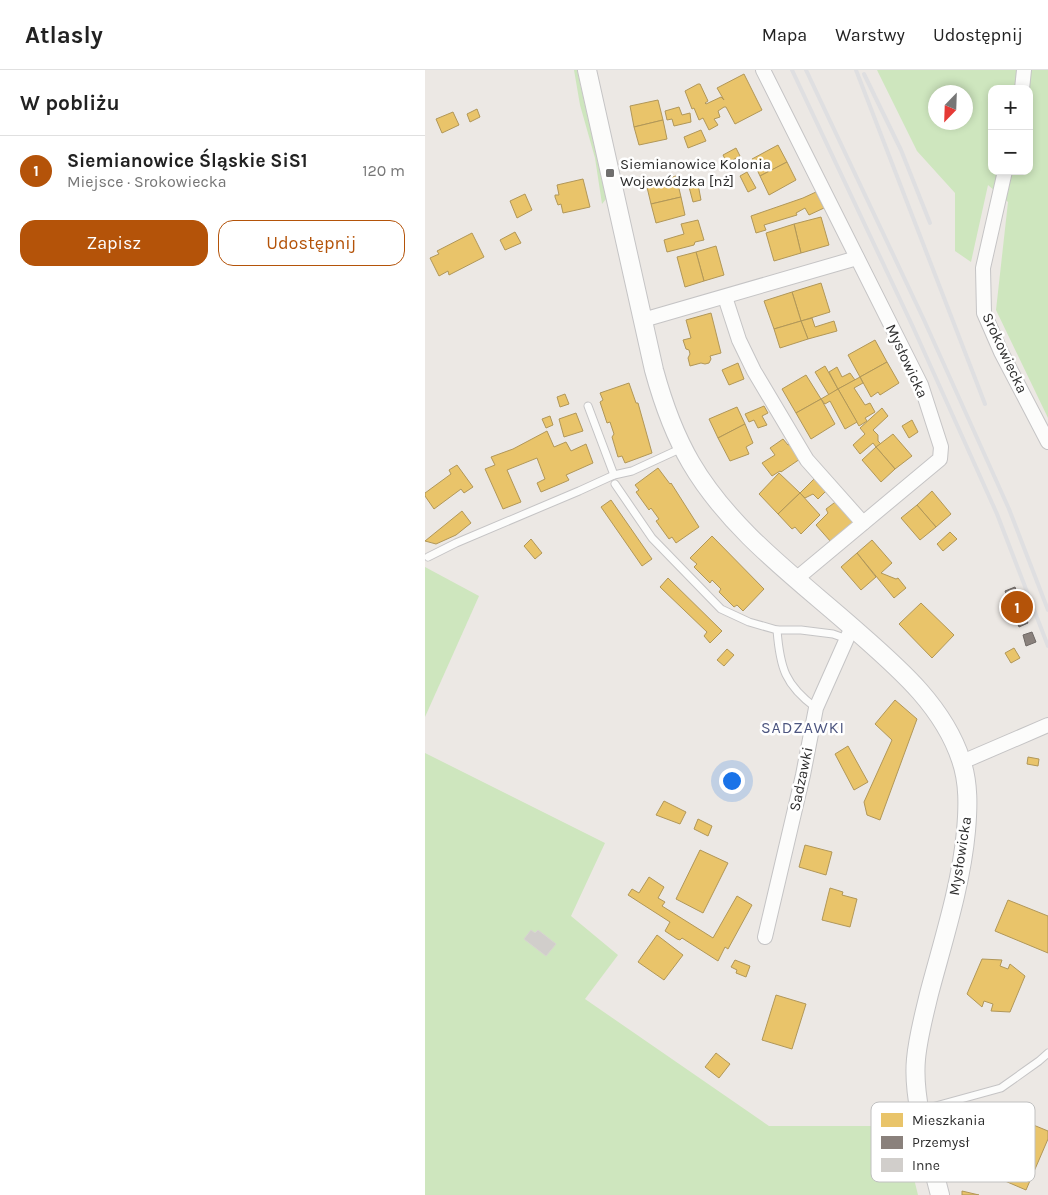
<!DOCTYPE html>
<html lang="pl">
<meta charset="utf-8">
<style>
:root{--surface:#fff;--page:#f6f6f6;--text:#222;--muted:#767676;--line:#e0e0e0;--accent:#b45309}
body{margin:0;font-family:Karla,sans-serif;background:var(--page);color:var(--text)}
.controls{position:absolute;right:15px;top:15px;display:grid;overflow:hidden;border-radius:10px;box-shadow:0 2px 8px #0003}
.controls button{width:45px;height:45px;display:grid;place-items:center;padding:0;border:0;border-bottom:1px solid var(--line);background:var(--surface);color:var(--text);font:25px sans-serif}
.compass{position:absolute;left:503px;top:15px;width:45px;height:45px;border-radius:50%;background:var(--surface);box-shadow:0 2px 8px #0003;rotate:203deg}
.you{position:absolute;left:306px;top:710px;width:18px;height:18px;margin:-12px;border:4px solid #fff;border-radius:50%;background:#1a73e8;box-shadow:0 0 0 8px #1a73e833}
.badge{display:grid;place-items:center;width:32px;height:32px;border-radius:50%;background:var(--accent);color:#fff;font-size:16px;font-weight:700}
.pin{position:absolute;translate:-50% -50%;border:2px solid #fff;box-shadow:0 1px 5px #0006}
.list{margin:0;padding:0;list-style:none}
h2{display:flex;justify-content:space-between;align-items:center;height:65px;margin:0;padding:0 20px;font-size:21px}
h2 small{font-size:16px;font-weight:400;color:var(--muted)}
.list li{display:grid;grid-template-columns:32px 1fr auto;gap:15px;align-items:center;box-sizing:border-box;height:70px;padding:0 20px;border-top:1px solid var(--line)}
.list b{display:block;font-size:19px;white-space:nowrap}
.list p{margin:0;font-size:16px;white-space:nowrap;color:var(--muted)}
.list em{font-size:16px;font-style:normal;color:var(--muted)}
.actions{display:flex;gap:10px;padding:15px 20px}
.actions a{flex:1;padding:11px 0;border:1px solid var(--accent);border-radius:15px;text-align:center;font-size:18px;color:var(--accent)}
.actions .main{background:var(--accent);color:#fff}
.map{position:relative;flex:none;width:623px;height:1125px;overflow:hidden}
header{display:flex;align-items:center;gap:30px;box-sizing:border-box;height:70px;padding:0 25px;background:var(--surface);border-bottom:1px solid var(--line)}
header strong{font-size:24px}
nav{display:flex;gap:28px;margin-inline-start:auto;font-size:18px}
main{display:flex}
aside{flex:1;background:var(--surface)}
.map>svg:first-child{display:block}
.green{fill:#cee6be;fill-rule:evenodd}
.homes{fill:#e9c46a;stroke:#b19758}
.industry{fill:#8a817c;stroke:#6e6865}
.building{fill:#d1cecb;stroke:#d7d4d0}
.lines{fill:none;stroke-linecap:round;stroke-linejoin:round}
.service-casing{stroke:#c5c4c5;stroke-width:9}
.minor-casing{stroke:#c5c4c5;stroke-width:16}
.tertiary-casing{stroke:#c5c4c5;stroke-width:20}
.service{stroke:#fcfcfb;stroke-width:7}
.minor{stroke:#fcfcfb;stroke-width:14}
.tertiary{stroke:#fcfcfb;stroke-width:18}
.rail{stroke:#dfdfe1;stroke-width:4}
.poi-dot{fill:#706f6e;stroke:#fff;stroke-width:2}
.labels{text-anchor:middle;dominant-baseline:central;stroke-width:5;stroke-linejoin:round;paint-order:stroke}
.poi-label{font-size:15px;fill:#2e2e2e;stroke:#fff;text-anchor:start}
.street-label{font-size:15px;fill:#2e2e2e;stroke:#fff}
.neighbourhood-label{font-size:16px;letter-spacing:1px;fill:#4d5680;stroke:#fff}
.key{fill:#fff;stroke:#c0c0c0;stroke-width:1}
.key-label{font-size:14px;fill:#2e2e2e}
</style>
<header>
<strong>Atlasly</strong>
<nav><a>Mapa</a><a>Warstwy</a><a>Udostępnij</a></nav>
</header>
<main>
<aside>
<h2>W pobliżu<small></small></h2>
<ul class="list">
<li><span class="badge">1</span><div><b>Siemianowice Śląskie SiS1</b><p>Miejsce · Srokowiecka</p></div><em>120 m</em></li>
</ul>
<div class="actions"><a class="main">Zapisz</a><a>Udostępnij</a></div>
</aside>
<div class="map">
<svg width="623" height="1125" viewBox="0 0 623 1125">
<rect width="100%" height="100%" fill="#ece8e4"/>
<g class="green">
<path d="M149,0H152L181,129L177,134L170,88L155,35Z"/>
<path d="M452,0H623V348L571,240L583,132L563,115L546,192L530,181V123L492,81ZM567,19H604V101H567ZM510,22H540V52H510Z"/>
<path d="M0,497L54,526L0,647Z"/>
<path d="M0,683L180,773L146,846L193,885L160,929L344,1056H476L493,1125H0Z"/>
</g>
<g class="homes">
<path d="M319,4L337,40L310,54L301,37H299L293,41L295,47L289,49L293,55L284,60L278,48L274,50L269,38L267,39L260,21L273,14H275L283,31L280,33L281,34L296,27L299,30L292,18Z"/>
<path d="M233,30L238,50L209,57L205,36Z"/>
<path d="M254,37L257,45L265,43L266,52L249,56L247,49L242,50L240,41Z"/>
<path d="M52,39L55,47L45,52L42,44Z"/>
<path d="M28,42L34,55L17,63L11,49Z"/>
<path d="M238,50L242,69L214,75L209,57Z"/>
<path d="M276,60L281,71L263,78L259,67Z"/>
<path d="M353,75L362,92L335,106L327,89Z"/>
<path d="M311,78L315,86L302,93L298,85Z"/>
<path d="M362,92L371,110L344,125L335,106Z"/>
<path d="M322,102L331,118L323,122L315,106Z"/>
<path d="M251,106L256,127L226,134L221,113Z"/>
<path d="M158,109L165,137L138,143L136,134L133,135L130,127V125H134L132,115Z"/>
<path d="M273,114L276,130L268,132L264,117Z"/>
<path d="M391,122L399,138L384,145L380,138L371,143L372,145L339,155L341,160L331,163L326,146L378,128Z"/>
<path d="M100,124L107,140L92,148L85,131Z"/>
<path d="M256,127L260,145L231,153L226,134Z"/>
<path d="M396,147L404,175L376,183L369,154Z"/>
<path d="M273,150L279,170L270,172L269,175L242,182L239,170L259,164L256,154Z"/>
<path d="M369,154L376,183L349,191L341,163Z"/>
<path d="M90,162L96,173L80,180L75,170Z"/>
<path d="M47,163L59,187L24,205L23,201L14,206L5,188L14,184L12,181Z"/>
<path d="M291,176L299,205L279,211L271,182Z"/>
<path d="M271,182L279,211L260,217L252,187Z"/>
<path d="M396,213L405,242L376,251L367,222Z"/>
<path d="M367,222L376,251L349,259L339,231Z"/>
<path d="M286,243L296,283L285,286L286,289L284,293L280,294L276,293L265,296L263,288L265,284L264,280L261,279L258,270L266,268L261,250Z"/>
<path d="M387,248L390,257L409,251L412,261L383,269L376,251Z"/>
<path d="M376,251L383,269L355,278L349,259Z"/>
<path d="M450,270L462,292L435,307L423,285Z"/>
<path d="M462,292L474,313L455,325L453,322L446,327L435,307Z"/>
<path d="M313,293L319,309L304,315L297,300Z"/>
<path d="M400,296L413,319L404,325L390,302Z"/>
<path d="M412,297L417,307L425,303L430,310L413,319L404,302Z"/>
<path d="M381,305L396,329L371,343L357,319Z"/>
<path d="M435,307L438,313L429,318L440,335L445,333L450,342L440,348L442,351L434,356L413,319Z"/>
<path d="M204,313L211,333H213L227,383L200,393L197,386L193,387L187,367L189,364L185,352L182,353L175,332L178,330L175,323Z"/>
<path d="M413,319L432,352L420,359L405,331L400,334L396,329Z"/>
<path d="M140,324L144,334L135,337L132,327Z"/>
<path d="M396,329L410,354L386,369L371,343Z"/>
<path d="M339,336L343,343L337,346L342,355L333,358L329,350L324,352L320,344Z"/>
<path d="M312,337L320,354L293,368L284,349Z"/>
<path d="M457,338L463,346L448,360L453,365V371L456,374L451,377L448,373L435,384L428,375L440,364L435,358Z"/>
<path d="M151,343L158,361L139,367L134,349Z"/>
<path d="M125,346L128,355L121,358L117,349Z"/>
<path d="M487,350L493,362L484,368L477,356Z"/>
<path d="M320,354L328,373L321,377L324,384L305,391L293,368Z"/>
<path d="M122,361L129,377L141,372L146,381L161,374L168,393L141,405L144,410L142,411L116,422L112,413L120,409L112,388L82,400L96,432L78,439L60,399L70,395L66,387L88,379Z"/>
<path d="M468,364L487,386L470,399L451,377Z"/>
<path d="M358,369L363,375L365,374L375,389L356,402L355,401L347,406L337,393L350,385L345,378Z"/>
<path d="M451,377L470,399L456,412L437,390Z"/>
<path d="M32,395L48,417L39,423L36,419L9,439L0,426V423L26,404L24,400Z"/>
<path d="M233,398L245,414L246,413L274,457L251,473L247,467L244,469L231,451L234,449L226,438L224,440L211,422L214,420L210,415Z"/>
<path d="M354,403L375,423L353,444L334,424Z"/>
<path d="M391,407L403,419L393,429L388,424L380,428L375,423Z"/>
<path d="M507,421L526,444L511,457L492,435Z"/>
<path d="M375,423L395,445L376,464L370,457L367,459L353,444Z"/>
<path d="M186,430L227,489L217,496L176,437Z"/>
<path d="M413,430L428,453L406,472L391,455L403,443L401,439Z"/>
<path d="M492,435L511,457L495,470L476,448Z"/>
<path d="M37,441L46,453L31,465L11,474L0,471Z"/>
<path d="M525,462L532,469L518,481L512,474Z"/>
<path d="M287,466L339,519L318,541L312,535L309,537L294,522L296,519L287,510L285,513L269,497L272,494L265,488Z"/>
<path d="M106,469L117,483L110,489L99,476Z"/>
<path d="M447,470L467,493L456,503L471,509L473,508L481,518L469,528L432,483Z"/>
<path d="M432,483L451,507L436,520L416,497Z"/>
<path d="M243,508L297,561L285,573L279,566L282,562L235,517Z"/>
<path d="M496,533L529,565L507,588L474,554Z"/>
<path d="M589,578L595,588L586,593L580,583Z"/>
<path d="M302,579L309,585L299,596L292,590Z"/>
<path d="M470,630L492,649L455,750L442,745L439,732L467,670L450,654Z"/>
<path d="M423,676L443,712L429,720L410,684Z"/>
<path d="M603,687L614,689L613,696L602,694Z"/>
<path d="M239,731L261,742L255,754L231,745Z"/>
<path d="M273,749L287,756L283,766L269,759Z"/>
<path d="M380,775L407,782L401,805L374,797Z"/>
<path d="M275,780L303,793L278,843L251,829Z"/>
<path d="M224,807L239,817L233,828L240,832L237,836L288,868L312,826L327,835L303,879L300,877L293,891L257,868L255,870L252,869L240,861L245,852L203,825L207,819L214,823Z"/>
<path d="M405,818L418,822L417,825L432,829L425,857L397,850Z"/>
<path d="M583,830L623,846V883L570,861Z"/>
<path d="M232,865L258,885L239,910L213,892Z"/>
<path d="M557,889L577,890L575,896L583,899L585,894L600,906L585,942L566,941L568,934L559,931L557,937L542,924Z"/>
<path d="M310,890L325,896L321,907L311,903L312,900L306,897Z"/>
<path d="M351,925L381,934L367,979L337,970Z"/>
<path d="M291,983L305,994L294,1008L280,997Z"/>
<path d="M584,1045L623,1061V1069L601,1120L559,1102Z"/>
<path d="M537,1121L554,1125H537Z"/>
</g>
<g class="industry">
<path d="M590,517L603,553L594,557L580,521Z"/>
<path d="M607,562L611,572L601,576L598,565Z"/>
</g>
<path class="building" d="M106,860L110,863L113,860L131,874L121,886L99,869Z"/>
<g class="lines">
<g class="service-casing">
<g id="service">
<path d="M163,336L189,405"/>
<path d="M190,414L227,468L296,539L324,552L352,560H376L408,564L422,569"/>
<path d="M3,487L31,473L154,421L189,405L207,401L257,378"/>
<path d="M352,560C355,598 360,615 391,638"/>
<path d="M496,1040L576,1018L614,991L623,983"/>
</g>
</g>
<g class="minor-casing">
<g id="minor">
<path d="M338,0L496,315L516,377L515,389L371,509"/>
<path d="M597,19L599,0"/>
<path d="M580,101L558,198L559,243L576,282L623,372"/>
<path d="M300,227L314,270L329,301L382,390L438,453"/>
<path d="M218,250L432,188"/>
<path d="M537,692L623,655"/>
<path d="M340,867L378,705L391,638L427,557"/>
</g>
</g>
<g class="tertiary-casing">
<path id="tertiary" d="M162,0L229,300C238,333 249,364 266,393C307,463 377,512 436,565C477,601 519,638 536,690C544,713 543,738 541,761C536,816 518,871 504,924C499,945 493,967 491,989C487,1030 505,1085 515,1125"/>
</g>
<use href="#service" class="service"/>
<use href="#minor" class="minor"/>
<use href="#tertiary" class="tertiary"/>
<g class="rail">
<path d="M367,0L488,257L572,444L623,576"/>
<path d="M381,0L499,250L584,439L623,540"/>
<path d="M431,0L560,334"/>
<path d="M439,4L476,80L505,153"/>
</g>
</g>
<rect class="poi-dot" x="180" y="98" width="10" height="10" rx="2.5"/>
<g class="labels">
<g class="poi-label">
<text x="195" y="94">Siemianowice Kolonia<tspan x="195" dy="17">Wojewódzka [nż]</tspan></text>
</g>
<g class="street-label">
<text transform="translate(580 283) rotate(65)">Srokowiecka</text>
<text transform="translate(482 291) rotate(65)">Mysłowicka</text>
<text transform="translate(376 709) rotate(-78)">Sadzawki</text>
<text transform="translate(535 786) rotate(-81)">Mysłowicka</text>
</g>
<g class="neighbourhood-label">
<text x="378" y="657">SADZAWKI</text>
</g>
</g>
<rect x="446" y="1032" width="164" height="80" rx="8" class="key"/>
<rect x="456" y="1043" width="22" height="14" fill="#e9c46a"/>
<rect x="456" y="1066" width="22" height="13" fill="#8a817c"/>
<rect x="456" y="1088" width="22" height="14" fill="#d1cecb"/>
<g class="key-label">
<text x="487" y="1055">Mieszkania</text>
<text x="487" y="1077">Przemysł</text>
<text x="487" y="1100">Inne</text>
</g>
</svg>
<div class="controls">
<button>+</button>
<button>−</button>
</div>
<svg class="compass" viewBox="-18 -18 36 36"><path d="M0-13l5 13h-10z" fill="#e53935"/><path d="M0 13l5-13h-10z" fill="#767676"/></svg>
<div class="you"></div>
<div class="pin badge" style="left:592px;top:537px">1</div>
</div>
</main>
